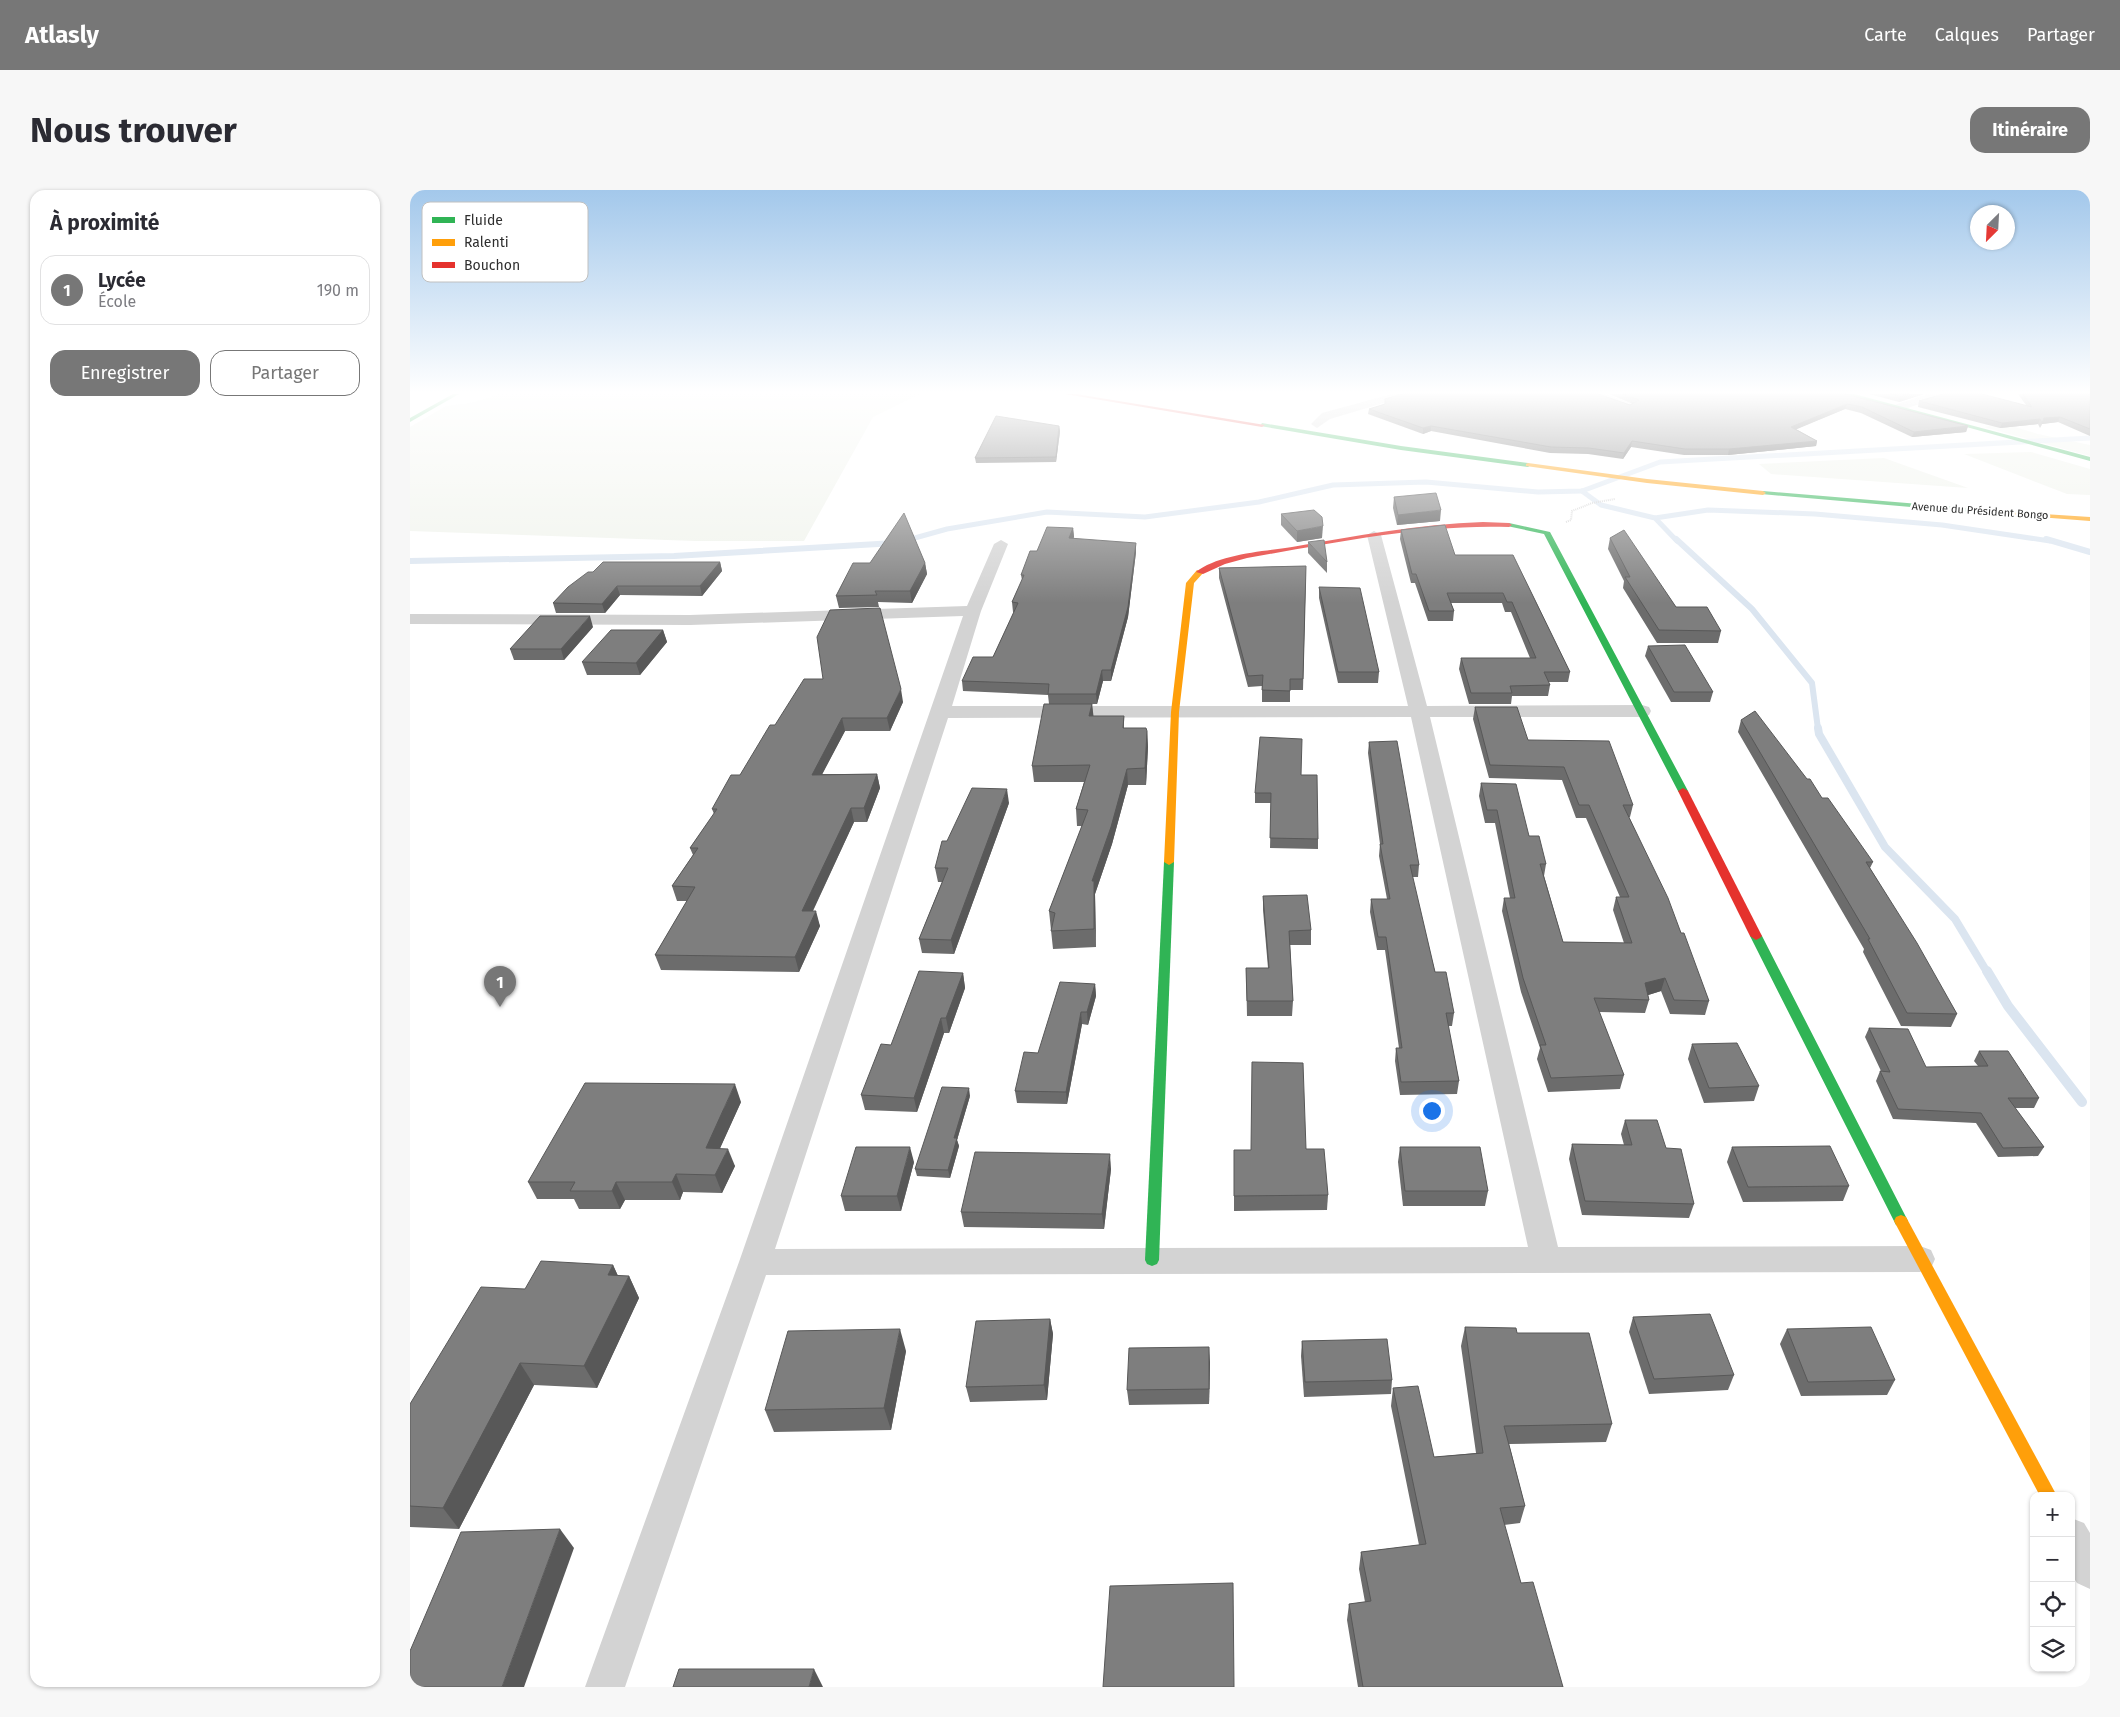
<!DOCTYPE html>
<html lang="fr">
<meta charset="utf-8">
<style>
:root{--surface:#fff;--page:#f7f7f7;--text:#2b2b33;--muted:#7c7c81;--line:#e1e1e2;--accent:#777}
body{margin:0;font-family:"Fira Sans",sans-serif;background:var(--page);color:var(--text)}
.controls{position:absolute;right:15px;bottom:15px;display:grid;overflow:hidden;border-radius:10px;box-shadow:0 1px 4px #0004}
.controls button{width:45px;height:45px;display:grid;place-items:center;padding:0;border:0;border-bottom:1px solid var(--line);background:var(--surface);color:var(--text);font:25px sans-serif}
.compass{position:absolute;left:1560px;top:15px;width:45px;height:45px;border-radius:50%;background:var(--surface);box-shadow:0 1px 4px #0004;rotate:204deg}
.you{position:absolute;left:1021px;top:920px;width:18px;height:18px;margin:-12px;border:4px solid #fff;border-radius:50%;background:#1a73e8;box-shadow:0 0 0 8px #1a73e833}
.badge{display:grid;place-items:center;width:32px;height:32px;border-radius:50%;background:var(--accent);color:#fff;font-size:16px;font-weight:700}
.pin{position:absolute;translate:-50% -41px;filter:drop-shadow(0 1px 2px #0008)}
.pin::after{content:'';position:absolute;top:26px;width:18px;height:15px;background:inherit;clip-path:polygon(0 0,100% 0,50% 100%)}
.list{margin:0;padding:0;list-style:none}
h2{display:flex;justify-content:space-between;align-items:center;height:65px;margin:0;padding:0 20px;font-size:21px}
h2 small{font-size:16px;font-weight:400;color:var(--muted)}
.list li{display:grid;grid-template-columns:32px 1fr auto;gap:15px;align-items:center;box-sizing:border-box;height:70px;margin:0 10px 10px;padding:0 10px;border:1px solid var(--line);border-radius:15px}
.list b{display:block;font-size:19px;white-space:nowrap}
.list p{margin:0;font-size:16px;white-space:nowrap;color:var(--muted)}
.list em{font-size:16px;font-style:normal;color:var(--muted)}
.actions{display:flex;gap:10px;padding:15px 20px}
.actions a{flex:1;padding:11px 0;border:1px solid var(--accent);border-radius:15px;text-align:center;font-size:18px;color:var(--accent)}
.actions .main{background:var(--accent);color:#fff}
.icon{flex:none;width:28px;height:28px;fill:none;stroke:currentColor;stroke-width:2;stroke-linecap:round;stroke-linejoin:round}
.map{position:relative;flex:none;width:1680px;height:1497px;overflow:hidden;border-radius:15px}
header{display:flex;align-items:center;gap:30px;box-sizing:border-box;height:70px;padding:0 25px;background:var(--accent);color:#fff}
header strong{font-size:24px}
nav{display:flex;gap:28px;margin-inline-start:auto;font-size:18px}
.intro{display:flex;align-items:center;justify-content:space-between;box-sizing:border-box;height:120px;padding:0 30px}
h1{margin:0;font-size:35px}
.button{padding:12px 22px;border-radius:15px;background:var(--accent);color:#fff;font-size:18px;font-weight:700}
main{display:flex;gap:30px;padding:0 30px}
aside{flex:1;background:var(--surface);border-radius:15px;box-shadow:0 1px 4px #0004}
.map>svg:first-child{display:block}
.green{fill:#f0f3ec}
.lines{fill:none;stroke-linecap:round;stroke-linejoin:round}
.stream-far3{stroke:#dbe5f0;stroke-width:5}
.stream-far2{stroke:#dbe5f0;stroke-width:6}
.stream-far1{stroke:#dbe5f0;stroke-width:8}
.stream{stroke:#dbe5f0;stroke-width:10}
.path{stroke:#d3d3d3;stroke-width:2;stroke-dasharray:1 1;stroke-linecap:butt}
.street{fill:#d3d3d3;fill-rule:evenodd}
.fast{fill:#30b455;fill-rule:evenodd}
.slow{fill:#ff9f0a;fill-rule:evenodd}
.jam{fill:#e5322d;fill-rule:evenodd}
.wall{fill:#6c6c6c}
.shaded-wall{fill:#585858}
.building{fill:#7e7e7e;stroke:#585858}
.labels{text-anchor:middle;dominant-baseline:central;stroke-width:5;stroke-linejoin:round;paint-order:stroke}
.far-street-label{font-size:11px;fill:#2e2e2e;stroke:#fff}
.key{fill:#fff;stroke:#c0c0c0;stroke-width:1}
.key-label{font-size:14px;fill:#2e2e2e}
</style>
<header>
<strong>Atlasly</strong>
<nav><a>Carte</a><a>Calques</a><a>Partager</a></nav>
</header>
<div class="intro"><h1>Nous trouver</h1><a class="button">Itinéraire</a></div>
<main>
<aside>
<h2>À proximité<small></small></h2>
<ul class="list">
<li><span class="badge">1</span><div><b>Lycée</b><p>École</p></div><em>190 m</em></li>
</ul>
<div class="actions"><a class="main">Enregistrer</a><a>Partager</a></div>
</aside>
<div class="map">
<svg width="1680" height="1497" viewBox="0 0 1680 1497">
<rect width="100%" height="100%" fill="#fff"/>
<g class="green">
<path d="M91,204H510L463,227L394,351H286L0,341V237L36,216L60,213Z"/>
<path d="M1594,234L1628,244L1680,255V266L1574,237Z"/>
<path d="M1621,262L1680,279V305L1657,304L1554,264Z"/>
<path d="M1474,268L1558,298L1361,284L1349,274Z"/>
</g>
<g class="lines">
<g class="stream-far3">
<path d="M1172,301L1191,315L1245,328L1267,351"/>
<path d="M1245,328L1298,320L1405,324L1532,335L1640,351"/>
<path d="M494,351L537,339L637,322L735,327L849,312L923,295L1016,292L1128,302L1172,301L1250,272L1680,248"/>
</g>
<g class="stream-far2">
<path d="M1266,349L1342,419L1402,493L1408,539"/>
<path d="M1636,349L1680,362"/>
<path d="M0,371L264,366L485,353L498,349"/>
</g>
<path class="stream-far1" d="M1408,538L1409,544L1475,657L1545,729L1577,782"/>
<path class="stream" d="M1577,781L1598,816L1672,912"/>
<path class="path" d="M1156,332L1161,330L1162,321L1182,313L1205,309"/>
<g class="street">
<path d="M982,204H999L997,206L920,229L907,238L901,234L912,223Z"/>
<path d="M1178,204H1195L1226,215L1220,219Z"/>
<path d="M1519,204H1536L1534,206L1488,221L1482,217L1484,215Z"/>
<path d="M964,341L971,345L1017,516L1232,515L1239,517L1241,521L1239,525L1232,527H1020L1148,1057L1510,1056L1521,1060L1525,1069L1521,1078L1510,1082L356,1085L215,1497H175L329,1072L553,426L280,435L0,434V424L280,425L557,416L584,354L591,350L598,354L571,421L542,516H998L957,345ZM1001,527L1118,1057L365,1059L538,528Z"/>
<path d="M1661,1328L1674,1333L1680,1343V1399L1667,1393L1661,1384Z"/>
</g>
<g class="fast">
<path d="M43,204H49L0,232V228Z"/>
<path d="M1436,204H1444L1680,267V271Z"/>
<path d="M852,233L991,256L1118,273L1121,275L1118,277L991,260L850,236Z"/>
<path d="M1353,301L1605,322L1608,324L1605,326L1351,304L1350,303Z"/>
<path d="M1099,333L1140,342L1278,601L1276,603H1270L1268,601L1134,344L1097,336V334Z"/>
<path d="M759,669L764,672L749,1070L747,1074L742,1076L737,1074L735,1070L754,672Z"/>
<path d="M1346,742L1352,746L1498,1031L1496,1035L1491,1037L1486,1035L1484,1031L1340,746Z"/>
</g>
<g class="slow">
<path d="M1118,273L1237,289L1353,301L1356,303L1353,305L1237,293L1116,276V274Z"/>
<path d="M1605,322L1680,327V331L1603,325V323Z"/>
<path d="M787,380L794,382L784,393L769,522L764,672L759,675L754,672L761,522L776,393Z"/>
<path d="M1491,1025L1496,1027L1647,1306H1630L1484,1031L1486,1027Z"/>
</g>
<g class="jam">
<path d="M655,204H666L855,235L852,237Z"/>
<path d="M1073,332L1099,333L1102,335L1099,337C1011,334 924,353 837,368L815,374L793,384L786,382C808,364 855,361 882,357C946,346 1008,334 1073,332Z"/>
<path d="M1273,598L1278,601L1352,746L1350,748L1346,750L1340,746L1268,601Z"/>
</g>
</g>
<g class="wall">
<path d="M1199,204H1435L1558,236L1556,242L1502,247L1451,223L1435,219L1386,239L1407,251L1406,256L1318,265H1274L1221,257L1213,269L1178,264L1140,263L1021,241L1013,244L958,224L959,219L975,214L1220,215L1223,214Z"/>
<path d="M1459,204H1514L1489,212Z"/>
<path d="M1608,204H1680V246L1648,232L1632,234L1630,238L1628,234L1590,238L1508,217L1509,211L1616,215Z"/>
<path d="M649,236L650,241L646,272L566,273L565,268Z"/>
<path d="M984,307L1030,331L987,335L983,318Z"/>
<path d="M871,324L912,348L887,352L871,335Z"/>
<path d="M663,338L664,347L663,348L726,362L718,427L701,491H693L687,514H682L683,526H714V538L737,541L738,557L736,595H718L702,654L685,704L686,757L643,759L639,721L672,636H667L666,619L674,592H624L622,576L639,514L638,505L553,501L552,491L583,467L604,422H603L602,412L612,390L611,385L627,361Z"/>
<path d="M991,340L1045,365H1103L1160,482L1158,492H1138L1140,495L1138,506H1102L1101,514H1059L1049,479L1051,468H1120L1101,422H1095L1092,413H1041L1044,421L1043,431H1018L1005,393H1001L990,349Z"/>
<path d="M1200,348L1266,417L1311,441L1308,453H1247L1213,398L1214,391L1198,359Z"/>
<path d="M898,352L917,372V383L898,363Z"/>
<path d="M310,372L312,381L292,406L210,405L195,423H146L143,413L183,382Z"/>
<path d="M515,373L517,384L502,413L468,412L469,417L429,418L426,406Z"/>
<path d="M896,376L893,500H880V512H852V496L838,497L809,388V378Z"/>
<path d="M909,397L969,482L968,493H928L909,408Z"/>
<path d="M183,437L154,470H104L100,459Z"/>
<path d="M253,440L257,452L230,485H177L172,472Z"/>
<path d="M1238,456L1303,502L1300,512H1261L1235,466Z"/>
<path d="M493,512L480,541H435L412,584H467L470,598L457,632H444L403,721L410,736L389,782L251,780L245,765L277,711H267L262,696L283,665L280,658L304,624L302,619L330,585L365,535Z"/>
<path d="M1065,517L1223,615L1220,627H1219L1271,743L1299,811L1295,825L1260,824L1251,801L1238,805L1239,810L1235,823L1189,822L1214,885L1210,899L1138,902L1127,869L1130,858L1111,802L1092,721L1094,708H1100L1085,633H1075L1069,606L1071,593L1119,646L1136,674L1134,686L1153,752L1214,753L1203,720L1206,707H1210L1176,628H1166L1152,590L1079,588L1063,529Z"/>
<path d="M1331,530L1412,608L1463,672L1460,678L1547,824L1541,837L1491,836L1453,762L1454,759L1328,542Z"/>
<path d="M959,552L1009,675L1008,687H1002L1025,782L1044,823L1042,836H1038L1049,891L1047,904L990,905L985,871L986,858H989L975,760H967L960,722L961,709H977L969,666L970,654L958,563Z"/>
<path d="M891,585L908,649V659L860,658L861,613H845V603Z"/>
<path d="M599,613L544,764L512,763L509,749L532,692H528L525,678L537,651Z"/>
<path d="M853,706L901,740V755H880L883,811L882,826H837L836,778H858L853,720Z"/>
<path d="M553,783L555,798L539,843H534L507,922L455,920L451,905L481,855Z"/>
<path d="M685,794L686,806L678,835L672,834L657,914L607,913L605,901L628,863Z"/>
<path d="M1459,838L1516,877L1568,876L1564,871L1569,861L1629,908L1624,918H1605L1634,957L1628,966L1588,967L1566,933L1483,929L1466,891L1470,881H1471L1455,847Z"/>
<path d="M1282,854L1349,896L1344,911L1294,913L1278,869Z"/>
<path d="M560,906L547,950L549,956L540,988L507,986L505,979Z"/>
<path d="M331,912L310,958L325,976L312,1003L273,1002L270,1010H215L210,1019H169L164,1009H127L118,992Z"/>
<path d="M1215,930L1256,958L1284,1014L1279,1028L1172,1025L1159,969L1162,954L1214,955L1211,944Z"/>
<path d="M990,957L1078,1001L1075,1016H993L988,972Z"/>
<path d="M1322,957L1439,996L1433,1011L1333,1012L1317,972Z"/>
<path d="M824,960L918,1005L917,1020L824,1021Z"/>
<path d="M504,972L491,1021H435L431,1006Z"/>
<path d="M701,979L694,1039L554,1037L551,1022Z"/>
<path d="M203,1075L208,1086H219L229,1108L187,1198L124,1195L49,1339L0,1337V1214Z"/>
<path d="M1223,1127L1324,1185L1318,1200L1239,1204L1219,1142Z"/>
<path d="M640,1129L643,1144L637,1210L560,1212L556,1197Z"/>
<path d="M1055,1137L1107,1143L1202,1234L1196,1252L1099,1254L1115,1316L1110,1333L1094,1335L1111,1393L1153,1497H948L937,1430L939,1414L955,1412L949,1379L951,1362L1009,1355L981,1216L983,1198L1024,1267L1066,1263L1051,1156Z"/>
<path d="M1377,1139L1485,1190L1477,1205L1391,1206L1370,1154Z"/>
<path d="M892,1151L982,1190L981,1204L894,1207L891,1166Z"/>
<path d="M496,1161L481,1240L364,1242L355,1220Z"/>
<path d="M800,1172L799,1214L719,1215L717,1200Z"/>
</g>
<g class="shaded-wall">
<path d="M1499,204H1514L1489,212L1490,206Z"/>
<path d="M1437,214L1435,219L1380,242L1381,237Z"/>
<path d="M1650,227L1648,232L1632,234L1630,238L1634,228Z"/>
<path d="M1630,229L1628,234L1590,238L1592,233Z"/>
<path d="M649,236L650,241L646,272V267Z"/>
<path d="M1021,236V241L1013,244V238Z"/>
<path d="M1558,236L1556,242L1502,247L1504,242Z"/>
<path d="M1222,251L1221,257L1213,269L1214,263Z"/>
<path d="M1407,251L1406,256L1318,265L1319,259Z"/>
<path d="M1031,320L1030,331L987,335L988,325Z"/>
<path d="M913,336L912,348L887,352V341Z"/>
<path d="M663,338L664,347L660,357L659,348Z"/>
<path d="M726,353V362L718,427L701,491V480Z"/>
<path d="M310,372L312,381L292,406L290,396Z"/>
<path d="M515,373L517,384L502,413L500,401Z"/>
<path d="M207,396L210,405L195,423L192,414Z"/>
<path d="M180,426L183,437L154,470L151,459Z"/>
<path d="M253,440L257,452L230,485L226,473Z"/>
<path d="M692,480L693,491L687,514L686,504Z"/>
<path d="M491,499L493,512L480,541L477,528Z"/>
<path d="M682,514L684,530L679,526Z"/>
<path d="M432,528L435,541L405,598L402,585Z"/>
<path d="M737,541L738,557L736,595L735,578Z"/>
<path d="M717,579L718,595L702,654L685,704L686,757L682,691Z"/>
<path d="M467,584L470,598L457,632L454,618Z"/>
<path d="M597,599L599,613L544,764L541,750Z"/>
<path d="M441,618L444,632L396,735L392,721Z"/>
<path d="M406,721L410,736L389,782L385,767Z"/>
<path d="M553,783L555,798L539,843L536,828Z"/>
<path d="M1255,788L1251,801L1232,807L1235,793Z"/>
<path d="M685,794L686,806L678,835L677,822Z"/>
<path d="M671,822L672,834L657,914L656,902Z"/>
<path d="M531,828L534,843L507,922L504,908Z"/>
<path d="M325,894L331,912L302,976L296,958Z"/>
<path d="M559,898L560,906L547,950L549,956L540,988L538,980L544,948Z"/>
<path d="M500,957L504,972L491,1021L487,1006Z"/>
<path d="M318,959L325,976L312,1003L305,985Z"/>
<path d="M700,964L701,979L694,1039L692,1024Z"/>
<path d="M266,984L273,1002L270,1010L262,992Z"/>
<path d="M206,992L215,1010L210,1019L202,1001Z"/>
<path d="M203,1075L213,1097L219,1086L229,1108L187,1198L174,1176L198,1085Z"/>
<path d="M640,1129L643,1144L637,1210L634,1195Z"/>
<path d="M490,1139L496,1161L481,1240L474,1218Z"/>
<path d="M799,1157L800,1172L799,1214Z"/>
<path d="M110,1173L124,1195L49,1339L33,1318Z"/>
<path d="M150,1339L164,1358L114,1497H92Z"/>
<path d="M404,1479L413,1497H399Z"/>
</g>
<g class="building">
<path d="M992,204H1188L1220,215L1229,210L1213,204H1435L1558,236L1504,242L1452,217L1437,214L1381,237L1407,251L1319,259H1275L1222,251L1214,263L1179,258L1141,257L1021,236L1013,238L959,219L975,214V209Z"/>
<path d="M1480,204H1499L1490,206Z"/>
<path d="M1533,204H1572L1622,217L1613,204H1680V239L1650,227L1634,228L1632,233L1630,229L1592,233L1509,211Z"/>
<path d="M586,226L649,236L646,267L565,268Z"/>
<path d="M1026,303L1031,320L988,325L984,307Z"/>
<path d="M904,320L912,327L913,336L887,341L871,324Z"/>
<path d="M494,323L515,373L500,401H465L467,405L426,406L443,373H460Z"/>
<path d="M1035,335L1045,365H1103L1160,482H1134L1140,495L1100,496L1102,503H1061L1051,468H1126L1102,412H1097L1093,403H1037L1044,421H1019L1006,384H1002L991,340Z"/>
<path d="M637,337L663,338L659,348L726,353L718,417L701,480H692L686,504H638L639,494L552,491L563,467H583L608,413L602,412L614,385H611L620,361H627Z"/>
<path d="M1214,340L1266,417H1297L1311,441L1249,440L1215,387H1220L1200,348Z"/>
<path d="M914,350L917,372L898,352Z"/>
<path d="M193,372H310L290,396H207L192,414L143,413L158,397L178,382H183Z"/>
<path d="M896,376L893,489H880V501L852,500L853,485L838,486L809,378Z"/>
<path d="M909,397L950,398L969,482H928Z"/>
<path d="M470,418L491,499L477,528H432L402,585L467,584L454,618H441L392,721H406L385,767L245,765L285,697L262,696L288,658H280L307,619H302L321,585H330L360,535H365L394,489H413L407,447L420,420Z"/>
<path d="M130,426H180L151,459H100Z"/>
<path d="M201,440H253L226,473L172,472Z"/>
<path d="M1275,455L1303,502H1264L1238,456Z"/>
<path d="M634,514H682L679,526H714L713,538H736L737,541L735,578L717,579L701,637L682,691H684V739L641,741L645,723L639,721L678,620L666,619L680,575L622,576Z"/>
<path d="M1065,517H1107L1118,550L1199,551L1223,615H1213L1258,708L1271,743H1274L1299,811L1264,810L1255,788L1235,793L1239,810L1184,808L1214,885L1141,888L1130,855H1136L1113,788L1094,708H1105L1087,620H1077L1071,593L1106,594L1119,646H1129L1136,674H1130L1153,752L1222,753L1206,707H1219L1179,615H1169L1154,577L1080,575Z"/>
<path d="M1345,521L1397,589H1400L1412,608H1418L1463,672H1456L1507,753L1547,824L1497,823L1458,749H1460L1331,530Z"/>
<path d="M850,547L892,549L891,585H907L908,649L860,648L861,603H845Z"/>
<path d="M987,551L1009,675H1000L1025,782H1036L1044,823H1036L1049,891L991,892L986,858H992L976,747H968L961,709H980L970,654H973L959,552Z"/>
<path d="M562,598L597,599L541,750L509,749L538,678H525L532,651H537Z"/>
<path d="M897,705L901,740L879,741L883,811H837L836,778H859L853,706Z"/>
<path d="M509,781L553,783L536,828H531L504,908L451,905L471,854L481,855Z"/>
<path d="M650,792L685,794L677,822H671L656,902L605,901L614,862L628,863Z"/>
<path d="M1459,838L1498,839L1516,877L1578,876L1569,861H1598L1629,908H1598L1634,957L1593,958L1571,923L1488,919L1470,881L1480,882Z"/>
<path d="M1327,853L1349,896L1299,898L1282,854Z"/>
<path d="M842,872L893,873L896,959H914L918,1005L824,1006V960H841Z"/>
<path d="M175,893L325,894L296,958L318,959L305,985L266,984L262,992H206L202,1001H160L165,992H118Z"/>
<path d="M532,897L559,898L544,948H547L538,980L505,979Z"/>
<path d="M1215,930H1247L1256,958L1271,959L1284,1014L1175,1011L1162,954L1222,955Z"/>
<path d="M1420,956L1439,996L1338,997L1322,957Z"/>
<path d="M446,957H500L487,1006H431Z"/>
<path d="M990,957H1070L1078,1001H995Z"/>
<path d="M565,962L700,964L692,1024L551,1022Z"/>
<path d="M131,1071L203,1075L198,1085L219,1086L174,1176L110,1173L33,1318L0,1316V1214L71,1097L115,1099Z"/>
<path d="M1300,1124L1324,1185L1244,1189L1223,1127Z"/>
<path d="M640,1129L634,1195L556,1197L566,1131Z"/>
<path d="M1055,1137L1106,1138L1107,1143H1179L1202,1234L1094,1236L1115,1316L1090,1318L1111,1393L1123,1392L1153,1497H953L939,1414L961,1411L951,1362L1016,1354L983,1198L1008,1196L1024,1267L1073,1263Z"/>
<path d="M1461,1137L1485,1190L1398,1192L1377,1139Z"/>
<path d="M490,1139L474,1218L355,1220L378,1141Z"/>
<path d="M977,1149L982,1190L895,1192L892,1151Z"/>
<path d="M799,1157V1199L717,1200L719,1158Z"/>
<path d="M150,1339L92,1497H0V1461L51,1342Z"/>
<path d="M823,1393L824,1497H693L700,1396Z"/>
<path d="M269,1479H404L399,1497H263Z"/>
</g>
<linearGradient id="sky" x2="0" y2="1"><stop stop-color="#a3c8eb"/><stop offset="0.49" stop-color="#fff"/><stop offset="1" stop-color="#fff" stop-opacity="0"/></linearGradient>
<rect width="1680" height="413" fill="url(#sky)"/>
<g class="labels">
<g class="far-street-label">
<text transform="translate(1570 321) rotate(4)">Avenue du Président Bongo</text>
</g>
</g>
<rect x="12" y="12" width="166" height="80" rx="8" class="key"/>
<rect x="22" y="27" width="23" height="6" fill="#30b455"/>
<rect x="22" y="49" width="23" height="7" fill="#ff9f0a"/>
<rect x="22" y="72" width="23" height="6" fill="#e5322d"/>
<g class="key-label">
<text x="54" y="35">Fluide</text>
<text x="54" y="57">Ralenti</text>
<text x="54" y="80">Bouchon</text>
</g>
</svg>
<div class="controls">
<button>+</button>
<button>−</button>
<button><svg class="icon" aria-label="locate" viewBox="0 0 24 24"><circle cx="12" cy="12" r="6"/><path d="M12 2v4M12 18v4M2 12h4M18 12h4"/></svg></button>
<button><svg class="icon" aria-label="layers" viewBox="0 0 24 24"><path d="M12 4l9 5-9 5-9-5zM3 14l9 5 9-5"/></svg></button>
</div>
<svg class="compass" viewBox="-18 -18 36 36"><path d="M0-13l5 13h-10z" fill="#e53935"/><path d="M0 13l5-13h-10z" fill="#7c7c81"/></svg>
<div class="you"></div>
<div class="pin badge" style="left:90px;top:817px">1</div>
</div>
</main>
